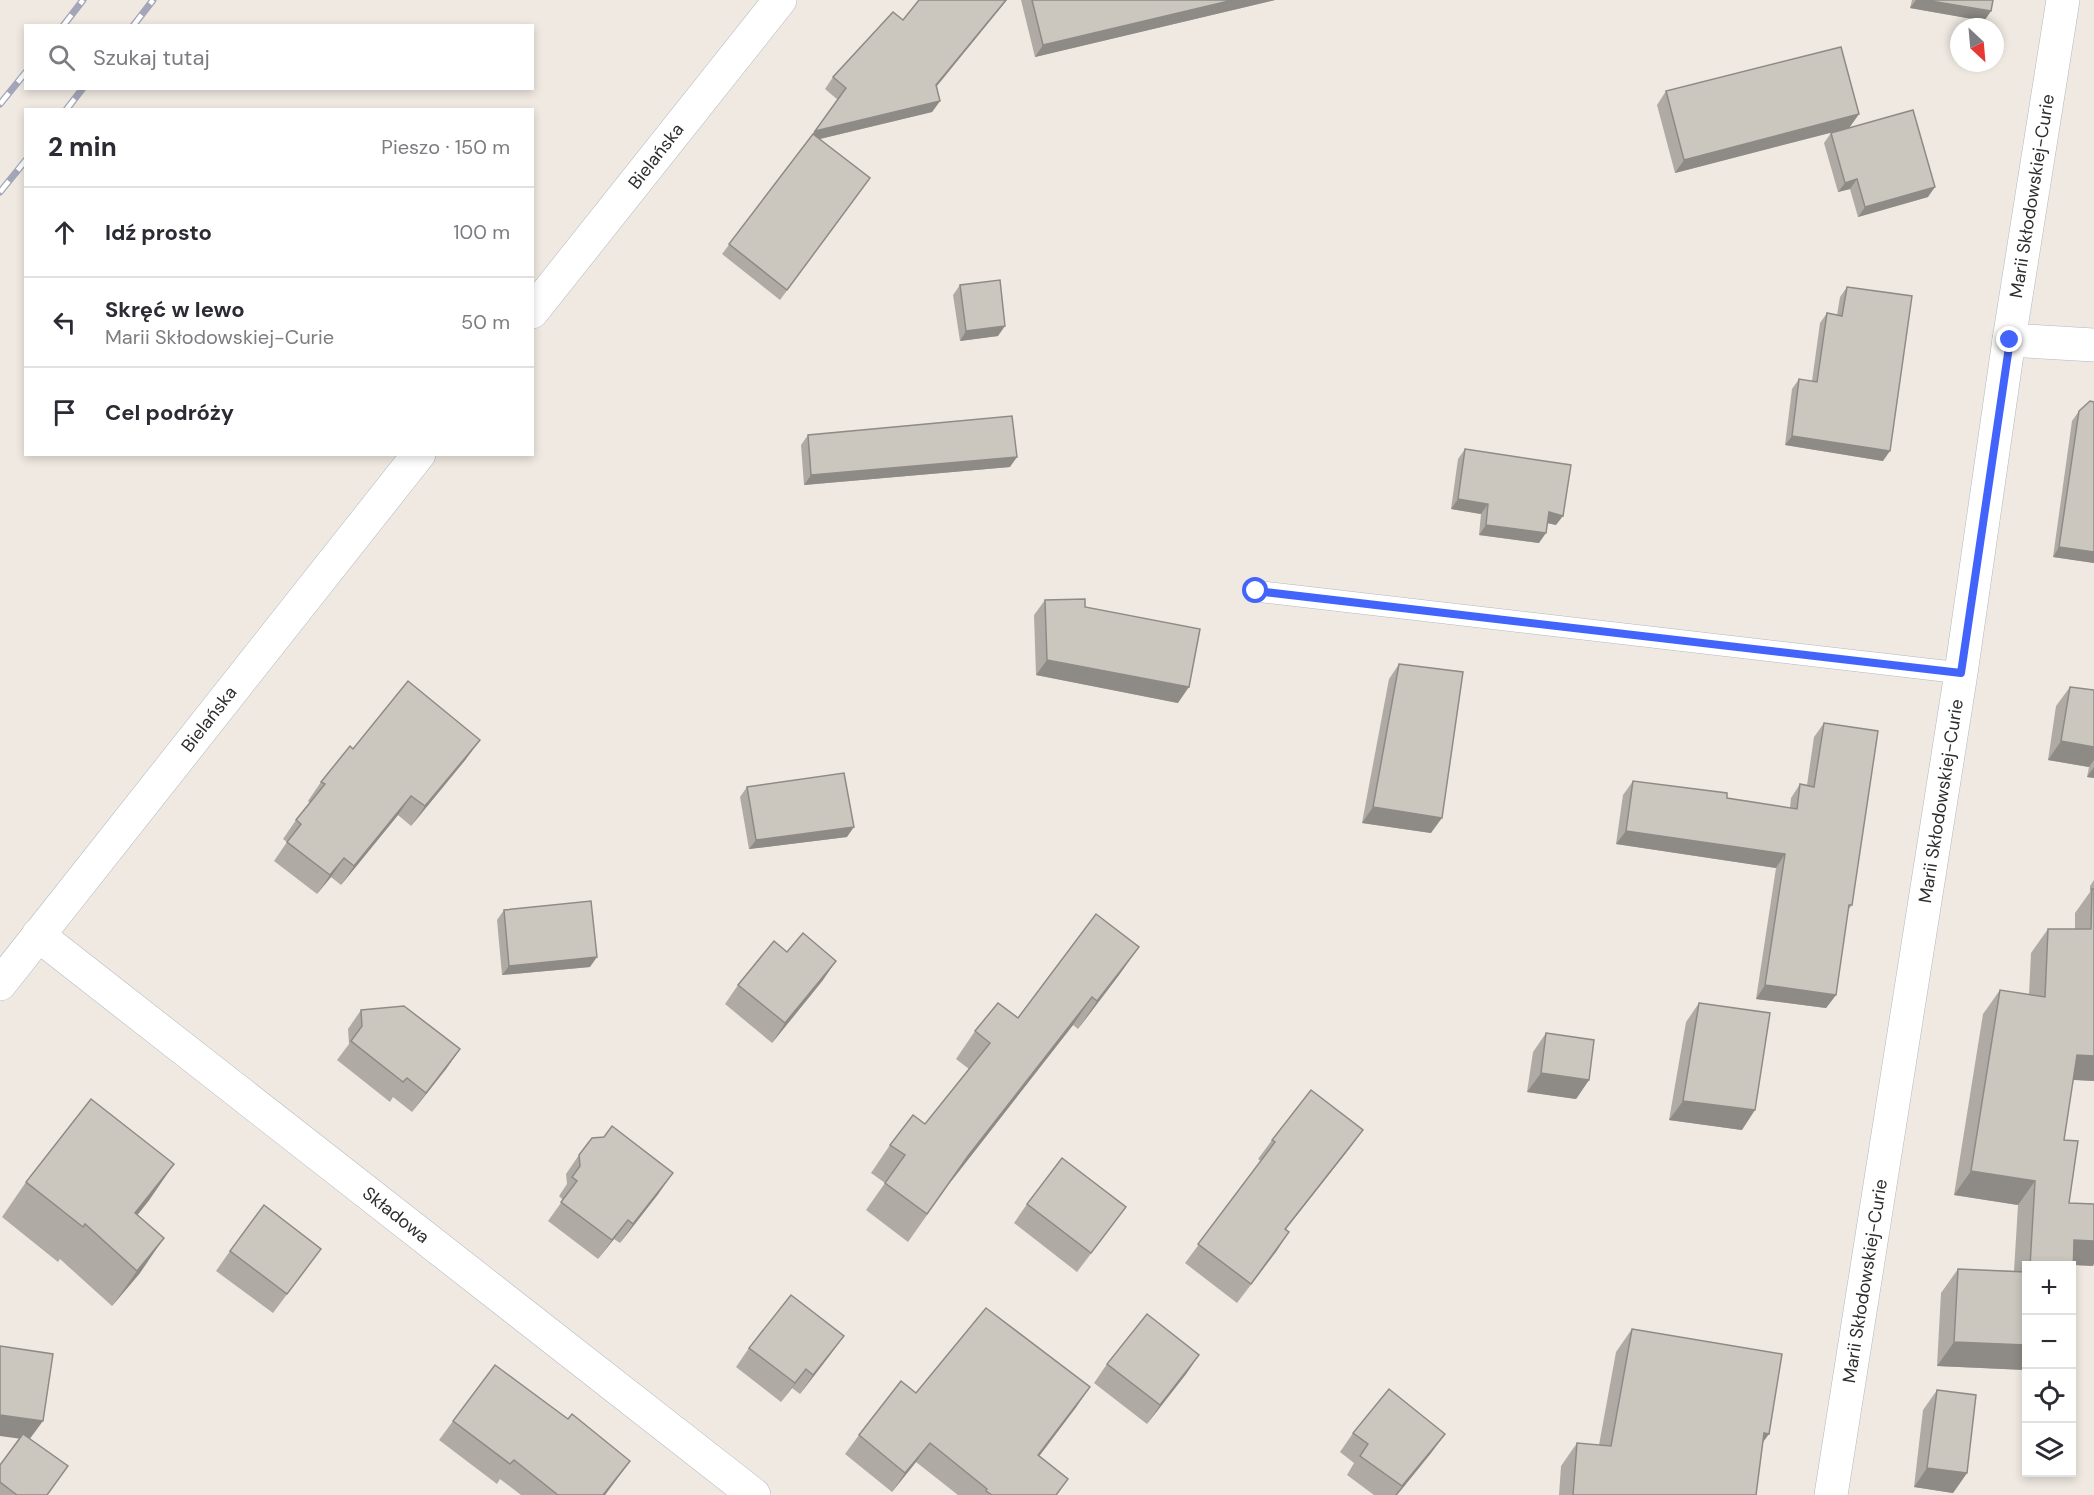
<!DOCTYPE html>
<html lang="pl">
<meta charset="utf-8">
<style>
:root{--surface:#fff;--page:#f7f7f7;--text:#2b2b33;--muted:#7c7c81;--line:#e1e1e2}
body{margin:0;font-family:"DM Sans",sans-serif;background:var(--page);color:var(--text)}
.controls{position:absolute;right:18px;bottom:18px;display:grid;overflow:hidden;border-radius:0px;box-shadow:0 3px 9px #0003}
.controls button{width:54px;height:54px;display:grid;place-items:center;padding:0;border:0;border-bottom:2px solid var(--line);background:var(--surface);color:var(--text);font:30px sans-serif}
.compass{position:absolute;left:1950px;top:18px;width:54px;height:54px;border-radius:50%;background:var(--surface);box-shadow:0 3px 9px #0003;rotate:154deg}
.stop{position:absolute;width:18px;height:18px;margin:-14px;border:4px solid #4264fb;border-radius:50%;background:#fff}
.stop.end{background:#4264fb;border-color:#fff;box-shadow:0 2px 6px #0008}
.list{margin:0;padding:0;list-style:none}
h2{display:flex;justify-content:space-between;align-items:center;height:78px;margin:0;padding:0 24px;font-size:26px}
h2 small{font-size:20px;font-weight:400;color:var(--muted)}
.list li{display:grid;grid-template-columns:39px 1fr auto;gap:18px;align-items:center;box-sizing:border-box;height:90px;padding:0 24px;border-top:2px solid var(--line)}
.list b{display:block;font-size:22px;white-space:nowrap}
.list p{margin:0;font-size:20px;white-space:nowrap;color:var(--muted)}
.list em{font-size:20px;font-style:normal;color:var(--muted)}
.icon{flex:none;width:33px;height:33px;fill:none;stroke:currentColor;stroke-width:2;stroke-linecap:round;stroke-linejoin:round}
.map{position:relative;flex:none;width:2094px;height:1495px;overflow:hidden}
.search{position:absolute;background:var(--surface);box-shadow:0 3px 9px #0003;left:24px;top:24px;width:510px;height:66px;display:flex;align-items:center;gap:15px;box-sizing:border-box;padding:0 21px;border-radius:0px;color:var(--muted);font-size:22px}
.panel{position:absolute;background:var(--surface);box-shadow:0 3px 9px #0003;left:24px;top:108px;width:510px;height:348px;border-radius:0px}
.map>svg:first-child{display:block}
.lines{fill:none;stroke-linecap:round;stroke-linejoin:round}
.lane-casing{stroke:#b4b7c1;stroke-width:22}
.street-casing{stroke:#b4b7c1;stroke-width:34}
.secondary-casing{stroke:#b4b7c1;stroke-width:34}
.lane{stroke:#fff;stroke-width:21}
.street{stroke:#fff;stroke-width:33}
.secondary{stroke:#fff;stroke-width:33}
.rail-casing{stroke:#a3a6b8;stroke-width:7}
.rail{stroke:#fff;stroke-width:4.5;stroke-dasharray:14;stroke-linecap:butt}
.wall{fill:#afaba4}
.shaded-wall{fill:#8e8b86}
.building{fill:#cbc7bf;stroke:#8e8b86;stroke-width:1.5}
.route{stroke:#4264fb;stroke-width:8}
.labels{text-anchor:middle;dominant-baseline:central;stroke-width:4.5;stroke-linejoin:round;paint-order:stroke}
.street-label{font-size:18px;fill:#2e2e2e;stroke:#fff}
</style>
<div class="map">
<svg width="2094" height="1495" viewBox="0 0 2094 1495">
<rect width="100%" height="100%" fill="#efe9e1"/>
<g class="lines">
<g class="lane-casing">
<path id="lane" d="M1255,591L1961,673"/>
</g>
<g class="street-casing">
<g id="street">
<path d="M532,312L780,0"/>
<path d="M2009,340L2094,345"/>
<path d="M38,935L754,1495"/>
<path d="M0,984L419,454"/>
</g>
</g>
<g class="secondary-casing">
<path id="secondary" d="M1831,1495L1961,673L2009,340L2063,0"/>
</g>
<use href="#lane" class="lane"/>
<use href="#street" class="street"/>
<use href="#secondary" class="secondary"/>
<g class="rail-casing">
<g id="rail">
<path d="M63,26L83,0"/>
<path d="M133,26L153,0"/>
<path d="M0,104L26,72"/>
<path d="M66,110L83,88"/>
<path d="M0,192L26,160"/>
</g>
</g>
<use href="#rail" class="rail"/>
</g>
<g class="wall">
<path d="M1021,0H1275L1035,57Z"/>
<path d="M1912,0H1993L1991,11L1984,21L1910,8Z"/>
<path d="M833,77L937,87L940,101L932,112L820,139L863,188L780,300L722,254L838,100L825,89Z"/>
<path d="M1666,91L1859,114L1849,128L1675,173L1657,105Z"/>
<path d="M1831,133L1928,197L1858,217L1850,189L1838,192L1824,143Z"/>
<path d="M960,285L998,336L960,341L953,295Z"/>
<path d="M1847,287L1883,461L1785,445L1792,389L1799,379L1812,381L1820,323L1827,313L1837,315L1840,297Z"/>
<path d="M2094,402V563L2053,557L2072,421L2079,411Z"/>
<path d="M808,435L1010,467L804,485L801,445Z"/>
<path d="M1465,449L1556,525L1547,523L1539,543L1479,535L1481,514L1451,509L1458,459Z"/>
<path d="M1045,600L1178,703L1036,675L1034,615Z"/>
<path d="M1399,664L1431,833L1362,823L1389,679Z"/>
<path d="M2070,687L2094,690V778L2087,777L2089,767L2048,760L2056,706Z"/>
<path d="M1824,723L1852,905L1848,910L1836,995L1826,1008L1756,999L1776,868L1616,844L1623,795L1633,781L1727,798L1790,808L1791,798L1800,784L1807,785L1814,737Z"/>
<path d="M353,749L466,759L411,826L398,815L341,885L331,877L317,894L274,861L287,842L283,839L296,820L310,803L308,801L321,782Z"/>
<path d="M747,787L847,837L749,849L740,797Z"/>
<path d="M2094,880V1081L2073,1080L2064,1140L2069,1203L2093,1266L2073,1265L2026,1266V1370L1937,1366L1941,1293L1958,1269L2014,1271L2018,1205L1954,1195L1983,1014L2000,990L2029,995L2031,953L2048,929H2075V913L2090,892V886Z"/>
<path d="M504,910L590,967L502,975L497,920Z"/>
<path d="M1139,947L1119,975L1078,1029L1073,1025L949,1184L908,1242L866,1210L885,1183L871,1173L890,1145L925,1124L969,1069L956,1059L975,1031L1018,1018Z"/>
<path d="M823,980L772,1043L725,1004L738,985Z"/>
<path d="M1699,1003L1742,1130L1669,1120L1686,1022Z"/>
<path d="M361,1010L460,1049L446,1069L412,1112L393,1097L390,1102L337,1060L349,1044L348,1029Z"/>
<path d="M1546,1033L1589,1080L1576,1099L1527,1092L1533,1052Z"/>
<path d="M1363,1130L1349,1149L1286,1229L1289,1232L1237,1303L1185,1263L1261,1161L1258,1159L1272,1140Z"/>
<path d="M579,1155L659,1193L620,1243L614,1239L598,1259L548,1221L563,1200L559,1196L567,1184L566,1174Z"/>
<path d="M26,1182L150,1199L137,1215L140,1273L112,1306L60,1259L58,1262L2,1217Z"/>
<path d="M1027,1204L1112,1226L1077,1272L1014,1223Z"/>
<path d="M321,1249L273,1313L216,1271L230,1251Z"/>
<path d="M1632,1329L1763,1443L1756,1495H1559L1561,1466L1577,1443L1599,1445L1616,1352Z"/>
<path d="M749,1348L830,1355L800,1394L792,1388L781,1402L736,1367Z"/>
<path d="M1199,1355L1186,1374L1147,1424L1094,1383L1107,1364Z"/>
<path d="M1937,1390L1967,1473L1953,1493L1914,1487L1923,1410Z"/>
<path d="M916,1393L1077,1406L1039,1456L1068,1479L1057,1495H958L916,1462L892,1492L845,1454L859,1435Z"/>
<path d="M568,1419L630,1461L605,1495H521L500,1479L497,1484L439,1440L453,1421Z"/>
<path d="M1353,1433L1445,1434L1431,1453L1397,1495H1374L1347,1475L1354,1463L1340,1452Z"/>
<path d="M19,1438L30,1439L47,1495H0V1465Z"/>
</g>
<g class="shaded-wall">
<path d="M1006,0H1007L928,97L936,85Z"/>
<path d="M1233,0H1275L1035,57L1043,45Z"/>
<path d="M1916,0H1925L1991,11L1984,21L1910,8Z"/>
<path d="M940,101L932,112L807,142L815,131Z"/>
<path d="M1859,114L1849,128L1675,173L1684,160Z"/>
<path d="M1857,179L1850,189L1838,192L1845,183Z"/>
<path d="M1935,187L1928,197L1858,217L1865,207Z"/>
<path d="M1005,326L998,336L960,341L966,331Z"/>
<path d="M1792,436L1890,451L1883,461L1785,445Z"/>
<path d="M1017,457L1010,467L804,485L811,475Z"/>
<path d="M1458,499L1488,504L1481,514L1451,509Z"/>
<path d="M1549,512L1563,516L1556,525L1543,522Z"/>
<path d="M1486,525L1546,533L1539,543L1479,535Z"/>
<path d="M2059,547L2094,552V563L2053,557Z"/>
<path d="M1047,660L1189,687L1178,703L1036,675Z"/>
<path d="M480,740L466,759L411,826L425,806Z"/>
<path d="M2061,741L2094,747V760L2089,767L2048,760Z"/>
<path d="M2094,767V778L2087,777Z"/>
<path d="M411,796L398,815L341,885L354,866Z"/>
<path d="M1373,807L1442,818L1431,833L1362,823Z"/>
<path d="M854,827L847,837L749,849L756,840Z"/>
<path d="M1626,831L1785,854L1776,868L1616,844Z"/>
<path d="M344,858L331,877L317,894L330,875Z"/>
<path d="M1139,947L1119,975L1078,1029L1097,1001Z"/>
<path d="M597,957L590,967L502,975L509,966Z"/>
<path d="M836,961L823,980L772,1043L785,1023Z"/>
<path d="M1765,985L1836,995L1826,1008L1756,999Z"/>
<path d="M1092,997L1073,1025L949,1184L968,1156Z"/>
<path d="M460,1049L446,1069L412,1112L426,1093Z"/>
<path d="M2077,1055L2094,1056V1081L2060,1079Z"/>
<path d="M1541,1073L1589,1080L1576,1099L1527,1092Z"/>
<path d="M1683,1101L1755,1110L1742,1130L1669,1120Z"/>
<path d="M1363,1130L1349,1149L1271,1248L1285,1229Z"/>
<path d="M174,1164L150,1199L111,1249L135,1213Z"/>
<path d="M1971,1171L2035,1181L2018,1205L1954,1195Z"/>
<path d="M673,1173L659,1193L620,1243L633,1224Z"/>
<path d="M628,1220L614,1239L598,1259L612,1240Z"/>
<path d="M1289,1232L1276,1252L1237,1303L1251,1284Z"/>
<path d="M164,1238L140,1273L112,1306L137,1271Z"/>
<path d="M2074,1240L2094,1241V1264L2093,1266L2058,1264Z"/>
<path d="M844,1336L830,1355L800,1394L813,1375Z"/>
<path d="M1954,1342L2026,1345V1370L1937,1366Z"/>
<path d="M1199,1355L1186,1374L1147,1424L1160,1405Z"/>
<path d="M806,1369L792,1388L781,1402L795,1383Z"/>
<path d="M1090,1387L1077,1406L1025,1475L1038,1455Z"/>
<path d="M0,1415L43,1421L29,1440L0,1436Z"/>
<path d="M1764,1433L1769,1434L1753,1456Z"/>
<path d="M1445,1434L1431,1453L1397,1495H1395Z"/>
<path d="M930,1443L916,1462L892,1492L905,1473Z"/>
<path d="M630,1461L605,1495H603Z"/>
<path d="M1927,1468L1967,1473L1953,1493L1914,1487Z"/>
</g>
<g class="building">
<path d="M919,0H1006L936,85L940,101L815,131L846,88L833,77L893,12L903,20Z"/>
<path d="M1032,0H1233L1043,45Z"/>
<path d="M1925,0H1993L1991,11Z"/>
<path d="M1841,47L1859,114L1684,160L1666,91Z"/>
<path d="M1913,110L1935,187L1865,207L1857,179L1845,183L1831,133Z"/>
<path d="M813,134L870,178L787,290L729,244Z"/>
<path d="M1000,280L1005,326L966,331L960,285Z"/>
<path d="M1847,287L1912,296L1890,451L1792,436L1799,379L1817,382L1827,313L1842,316Z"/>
<path d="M2090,401L2094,402V552L2059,547L2079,411Z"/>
<path d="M1012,416L1017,457L811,475L808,435Z"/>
<path d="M1465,449L1571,465L1563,516L1549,512L1546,533L1486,525L1488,504L1458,499Z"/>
<path d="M1085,599V607L1200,629L1189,687L1047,660L1045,600Z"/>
<path d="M1399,664L1463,672L1442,818L1373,807Z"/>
<path d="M408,681L480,740L425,806L411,796L354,866L344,858L330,875L287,842L301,824L296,820L325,784L321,782L350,746L353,749Z"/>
<path d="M2070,687L2094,690V747L2061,741Z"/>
<path d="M1824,723L1878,731L1852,905H1849L1836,995L1765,985L1785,854L1626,831L1633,781L1727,793V798L1797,809L1800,784L1814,787Z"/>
<path d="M844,773L854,827L756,840L747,787Z"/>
<path d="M2092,889H2094V1056L2077,1055L2064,1140L2078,1141L2069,1203L2094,1204V1241L2074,1240L2072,1311V1266H2030L2035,1181L1971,1171L2000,990L2045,997L2048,929H2091Z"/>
<path d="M591,901L597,957L509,966L504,910Z"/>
<path d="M1096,914L1139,947L1097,1001L1092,997L968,1156L927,1214L885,1183L905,1155L890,1145L913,1115L925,1124L990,1043L975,1031L998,1003L1018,1018Z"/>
<path d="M803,933L836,961L785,1023L738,985L774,941L787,952Z"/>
<path d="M1699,1003L1770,1013L1755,1110L1683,1101Z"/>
<path d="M404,1006L460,1049L426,1093L407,1078L403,1082L351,1041L362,1026L361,1010Z"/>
<path d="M1546,1033L1594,1040L1589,1080L1541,1073Z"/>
<path d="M1311,1090L1363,1130L1285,1229L1289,1232L1251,1284L1198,1244L1275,1142L1272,1140Z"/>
<path d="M91,1099L174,1164L135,1213L164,1238L137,1271L85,1224L83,1227L26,1182Z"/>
<path d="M612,1126L673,1173L633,1224L628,1220L612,1240L561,1202L577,1181L572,1177L580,1166L579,1155L592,1138L604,1137Z"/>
<path d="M1062,1158L1126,1207L1091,1253L1027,1204Z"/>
<path d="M264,1205L321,1249L287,1294L230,1251Z"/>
<path d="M1958,1269L2026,1272V1345L1954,1342Z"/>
<path d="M791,1295L844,1336L813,1375L806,1369L795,1383L749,1348Z"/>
<path d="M986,1308L1090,1387L1038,1455L1068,1479L1056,1495H992L986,1491L987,1489L930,1443L905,1473L859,1435L901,1381L916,1393Z"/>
<path d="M1147,1314L1199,1355L1160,1405L1107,1364Z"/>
<path d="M1632,1329L1782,1354L1769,1434L1764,1433L1756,1495H1573L1577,1443L1611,1446Z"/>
<path d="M0,1346L53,1354L43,1421L0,1415Z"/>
<path d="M495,1365L568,1419L572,1414L630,1461L603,1495H558L514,1460L510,1464L453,1421Z"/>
<path d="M1389,1389L1445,1434L1402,1486L1360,1456L1368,1444L1353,1433Z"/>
<path d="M1937,1390L1976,1395L1967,1473L1927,1468Z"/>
<path d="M23,1434L68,1466L47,1495H17L0,1482V1465Z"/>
</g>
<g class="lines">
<path class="route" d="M1256,591L1961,673L2010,340"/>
</g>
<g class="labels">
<g class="street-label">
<text transform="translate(656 156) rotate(-52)">Bielańska</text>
<text transform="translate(2032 196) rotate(-81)">Marii Skłodowskiej-Curie</text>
<text transform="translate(209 719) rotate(-52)">Bielańska</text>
<text transform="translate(1941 801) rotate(-81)">Marii Skłodowskiej-Curie</text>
<text transform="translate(396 1215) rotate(38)">Składowa</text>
<text transform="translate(1865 1281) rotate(-81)">Marii Skłodowskiej-Curie</text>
</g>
</g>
</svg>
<div class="controls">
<button>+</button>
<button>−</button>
<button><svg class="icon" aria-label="locate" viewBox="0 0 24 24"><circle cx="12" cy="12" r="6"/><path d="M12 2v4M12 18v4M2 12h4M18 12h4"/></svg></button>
<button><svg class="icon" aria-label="layers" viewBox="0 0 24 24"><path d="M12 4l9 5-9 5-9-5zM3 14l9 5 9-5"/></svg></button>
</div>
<svg class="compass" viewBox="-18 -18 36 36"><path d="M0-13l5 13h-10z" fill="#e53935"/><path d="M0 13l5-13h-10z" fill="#7c7c81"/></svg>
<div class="stop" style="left:1256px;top:591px"></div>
<div class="stop end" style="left:2010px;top:340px"></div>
<div class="search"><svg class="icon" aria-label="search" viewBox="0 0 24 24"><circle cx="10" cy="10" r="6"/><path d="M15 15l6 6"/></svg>Szukaj tutaj</div>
<section class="panel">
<h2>2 min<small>Pieszo · 150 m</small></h2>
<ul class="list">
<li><svg class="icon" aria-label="ahead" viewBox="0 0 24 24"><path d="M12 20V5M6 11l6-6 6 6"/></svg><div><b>Idź prosto</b></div><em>100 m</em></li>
<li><svg class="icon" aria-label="left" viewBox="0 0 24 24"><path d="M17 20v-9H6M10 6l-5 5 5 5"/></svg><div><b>Skręć w lewo</b><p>Marii Skłodowskiej-Curie</p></div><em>50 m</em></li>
<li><svg class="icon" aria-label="arrive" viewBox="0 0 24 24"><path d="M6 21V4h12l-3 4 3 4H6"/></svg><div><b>Cel podróży</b></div></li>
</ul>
</section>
</div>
